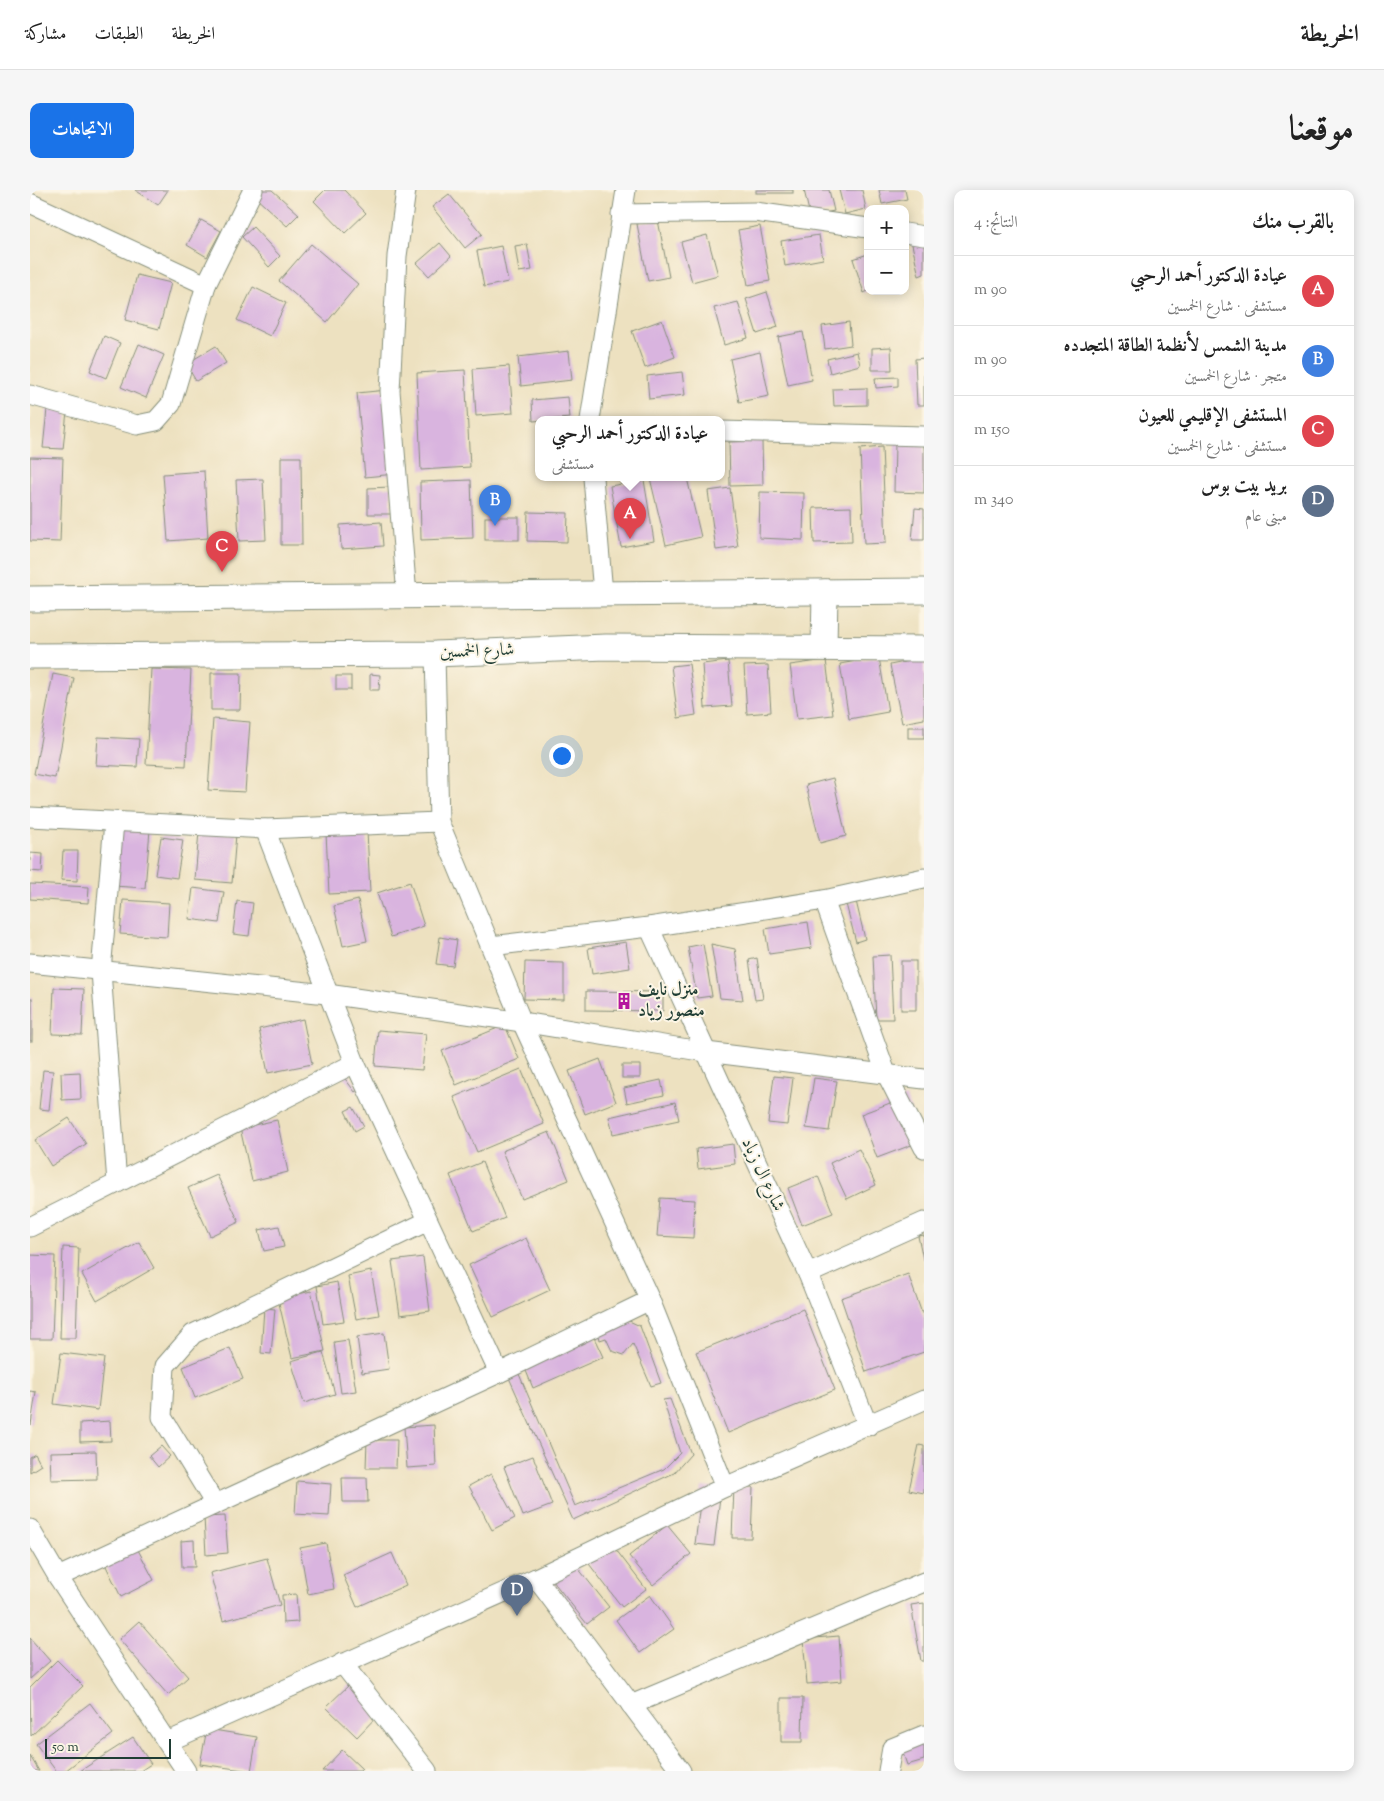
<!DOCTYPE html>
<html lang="ar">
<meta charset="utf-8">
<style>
:root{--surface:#fff;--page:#f6f6f6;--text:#222;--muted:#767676;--line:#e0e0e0;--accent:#1a73e8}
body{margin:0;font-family:"Sorts Mill Goudy",Amiri,serif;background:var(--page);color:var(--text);direction:rtl}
.controls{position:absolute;right:15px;top:15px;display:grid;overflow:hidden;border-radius:10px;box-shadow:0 2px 12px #0003}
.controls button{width:45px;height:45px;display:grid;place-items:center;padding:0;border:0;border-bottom:1px solid var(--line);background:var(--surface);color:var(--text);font:25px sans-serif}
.scale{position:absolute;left:15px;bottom:12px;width:126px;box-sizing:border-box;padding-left:5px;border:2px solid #1f3d34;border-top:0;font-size:14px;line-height:18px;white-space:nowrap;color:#1f3d34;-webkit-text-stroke:4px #fcf5e5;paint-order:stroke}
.you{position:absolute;left:531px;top:565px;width:18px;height:18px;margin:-12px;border:4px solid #fff;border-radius:50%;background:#1a73e8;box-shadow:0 0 0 8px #1a73e833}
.badge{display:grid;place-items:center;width:32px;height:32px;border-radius:50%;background:var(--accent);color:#fff;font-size:16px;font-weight:700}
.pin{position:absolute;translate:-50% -41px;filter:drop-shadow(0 1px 2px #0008)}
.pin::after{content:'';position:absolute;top:26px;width:18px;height:15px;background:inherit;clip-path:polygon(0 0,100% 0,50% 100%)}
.popup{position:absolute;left:505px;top:226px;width:190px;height:65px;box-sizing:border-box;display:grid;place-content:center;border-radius:10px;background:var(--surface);filter:drop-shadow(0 1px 4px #0005);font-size:16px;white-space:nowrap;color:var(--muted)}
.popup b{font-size:19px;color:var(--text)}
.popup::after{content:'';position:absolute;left:50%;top:100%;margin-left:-10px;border:10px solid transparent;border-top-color:var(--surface)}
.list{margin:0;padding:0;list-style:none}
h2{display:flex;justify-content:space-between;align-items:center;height:65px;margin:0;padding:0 20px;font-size:21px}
h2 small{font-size:16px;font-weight:400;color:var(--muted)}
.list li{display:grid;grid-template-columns:32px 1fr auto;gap:15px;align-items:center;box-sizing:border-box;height:70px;padding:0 20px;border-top:1px solid var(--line)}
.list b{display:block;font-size:19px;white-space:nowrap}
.list p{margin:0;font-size:16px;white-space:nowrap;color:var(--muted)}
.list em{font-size:16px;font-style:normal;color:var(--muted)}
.map{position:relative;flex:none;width:894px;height:1581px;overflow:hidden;direction:ltr;border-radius:10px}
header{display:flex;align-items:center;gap:30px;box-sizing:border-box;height:70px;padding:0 25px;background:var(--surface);border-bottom:1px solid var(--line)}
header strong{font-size:24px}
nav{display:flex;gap:28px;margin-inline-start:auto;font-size:18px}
.intro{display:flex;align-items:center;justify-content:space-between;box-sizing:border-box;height:120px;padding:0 30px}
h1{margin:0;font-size:35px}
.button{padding:12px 22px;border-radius:10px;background:var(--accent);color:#fff;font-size:18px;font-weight:700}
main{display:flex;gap:30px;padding:0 30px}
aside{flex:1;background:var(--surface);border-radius:10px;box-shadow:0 2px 12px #0003}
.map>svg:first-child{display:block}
.building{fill:#d9b4df}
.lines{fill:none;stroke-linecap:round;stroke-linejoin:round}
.minor-casing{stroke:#868f7a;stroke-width:21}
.major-casing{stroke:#868f7a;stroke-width:27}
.minor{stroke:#fff;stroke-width:19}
.major{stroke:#fff;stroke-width:25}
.labels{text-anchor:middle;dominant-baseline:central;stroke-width:4;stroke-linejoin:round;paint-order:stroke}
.street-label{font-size:18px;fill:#1f3d34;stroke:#fcf5e5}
.poi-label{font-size:18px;font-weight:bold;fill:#1f3d34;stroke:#fcf5e5;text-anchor:start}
</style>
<header>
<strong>الخريطة</strong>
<nav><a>الخريطة</a><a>الطبقات</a><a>مشاركة</a></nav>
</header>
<div class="intro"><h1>موقعنا</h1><a class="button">الاتجاهات</a></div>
<main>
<aside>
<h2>بالقرب منك<small>النتائج: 4</small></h2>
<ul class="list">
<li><span class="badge" style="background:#e0444e">A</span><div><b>عيادة الدكتور أحمد الرحبي</b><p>مستشفى · شارع الخمسين</p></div><em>90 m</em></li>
<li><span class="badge" style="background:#3f7fe0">B</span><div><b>مدينة الشمس لأنظمة الطاقة المتجدده</b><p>متجر · شارع الخمسين</p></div><em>90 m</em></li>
<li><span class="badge" style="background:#e0444e">C</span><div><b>المستشفى الإقليمي للعيون</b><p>مستشفى · شارع الخمسين</p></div><em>150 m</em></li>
<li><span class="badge" style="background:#5c6f8a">D</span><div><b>بريد بيت بوس</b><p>مبنى عام</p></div><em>340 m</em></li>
</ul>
</aside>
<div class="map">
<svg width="894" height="1581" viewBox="0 0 894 1581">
<rect width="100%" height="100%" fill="#fcf5e5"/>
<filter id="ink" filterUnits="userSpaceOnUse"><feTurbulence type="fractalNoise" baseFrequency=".02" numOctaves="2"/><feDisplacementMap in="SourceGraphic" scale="10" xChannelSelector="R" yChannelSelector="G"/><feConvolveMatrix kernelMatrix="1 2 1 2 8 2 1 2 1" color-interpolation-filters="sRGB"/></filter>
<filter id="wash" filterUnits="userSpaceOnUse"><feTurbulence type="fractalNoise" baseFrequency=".0096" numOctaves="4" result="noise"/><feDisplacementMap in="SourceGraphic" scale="20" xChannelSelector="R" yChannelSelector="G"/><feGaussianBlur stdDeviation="1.12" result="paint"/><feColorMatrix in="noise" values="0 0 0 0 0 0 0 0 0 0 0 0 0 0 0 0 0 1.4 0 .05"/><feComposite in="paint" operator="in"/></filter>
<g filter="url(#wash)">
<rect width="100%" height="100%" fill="#ede1c0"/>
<g id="blocks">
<g class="building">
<path d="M105,0H138L128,15Z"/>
<path d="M231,0H242L269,24L257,36L225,7Z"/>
<path d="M295,0H314L336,23L315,43L284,11Z"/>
<rect x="726" y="0" width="37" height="3"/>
<path d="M774,0H799L804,21L780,26Z"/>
<path d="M809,0H832L836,19L815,24Z"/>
<path d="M849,0H875L877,9L852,14Z"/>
<path d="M419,4L452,44L435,58L402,17Z"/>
<path d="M171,30L191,41L177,67L157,55Z"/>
<path d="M628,30L639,87L618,91L607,34Z"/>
<path d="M730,36L740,91L718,95L708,40Z"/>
<path d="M223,37L250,66L239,77L212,47Z"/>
<path d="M677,45L688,85L662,92L651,52Z"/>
<path d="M789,45L793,69L755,76L751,51Z"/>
<path d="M894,47V84L889,86L881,50Z"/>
<path d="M410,53L421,66L399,86L387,73Z"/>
<path d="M281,54L328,94L297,132L249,91Z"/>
<path d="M497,54L502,80L489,82L485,56Z"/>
<path d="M471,56L478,92L454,97L447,61Z"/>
<path d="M838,64V101L834,103L823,69Z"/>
<path d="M107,85L141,93L129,139L95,130Z"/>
<path d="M223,97L256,113L240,146L207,130Z"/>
<path d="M737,102L748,137L727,144L716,109Z"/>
<path d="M708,112L718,148L694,155L684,118Z"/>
<path d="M632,130L645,167L615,178L602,141Z"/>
<path d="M819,132L821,155L795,159L792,136Z"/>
<path d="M773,142L782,190L758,195L748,147Z"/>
<path d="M74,146L90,153L76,188L60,181Z"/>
<path d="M109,154L134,165L116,208L91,197Z"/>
<path d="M186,156L196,173L166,191L156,174Z"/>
<path d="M861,157L862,180H842V158Z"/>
<path d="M539,161L542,190L491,196L488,167Z"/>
<path d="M730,162L739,206L709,212L700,169Z"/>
<path d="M827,162L830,175L800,183L797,169Z"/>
<path d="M894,168V215H887L885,169Z"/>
<path d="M479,176L483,223L446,226L443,179Z"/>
<path d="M435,180L440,277L391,280L387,183Z"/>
<path d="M652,182L655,205L619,209L617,186Z"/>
<path d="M868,187V196L846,198L845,188Z"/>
<path d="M837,198V215L804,216L803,199Z"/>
<path d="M357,200L365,284L335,287L327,203Z"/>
<path d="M538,207L540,228L503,231L502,210Z"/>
<path d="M17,219L37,221L33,259L13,258Z"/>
<path d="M732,251L733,295L700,296L699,252Z"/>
<path d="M865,252L894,253V303L864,302Z"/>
<path d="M852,257L856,353L834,354L830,259Z"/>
<path d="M0,267L33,268L30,352L0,351Z"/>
<path d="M251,267H271L272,355H251Z"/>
<path d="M174,281L178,348L138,351L133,284Z"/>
<path d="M620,288H657L671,347L636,355Z"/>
<path d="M233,289L236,350L209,351L206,290Z"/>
<path d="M441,290L443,348L391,350L390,292Z"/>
<path d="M614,290L624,351L591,357L580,296Z"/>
<path d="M361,297V324H338V298Z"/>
<path d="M700,298L708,357L686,360L678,301Z"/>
<path d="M730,302L774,303L773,350L729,348Z"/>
<path d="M821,317L822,352L784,353L783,318Z"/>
<path d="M885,318L894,319V350H882Z"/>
<path d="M498,322L538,323L537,352L497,351Z"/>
<rect x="455" y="327" width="34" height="23"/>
<path d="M351,332L353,356L311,359L310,335Z"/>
<path d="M849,467L858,522L819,529L810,474Z"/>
<path d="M894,468V529L872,533L860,475Z"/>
<path d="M796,470L803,525L767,529L760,475Z"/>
<path d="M698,471L702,516L675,518L672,474Z"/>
<path d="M659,474L666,525L648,528L641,476Z"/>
<path d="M738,475L741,522L717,524L714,476Z"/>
<path d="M121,479L161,480L156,576L116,574Z"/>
<path d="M181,483H211L210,520H181Z"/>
<path d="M23,484L44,488L25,588L4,584Z"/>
<path d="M340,484L350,485L349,500H340Z"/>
<rect x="306" y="486" width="15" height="14"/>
<path d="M183,529L220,532L215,602L178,600Z"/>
<rect x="878" y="537" width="16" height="11"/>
<path d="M68,547L109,549L107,577L66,575Z"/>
<path d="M803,588L816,646L790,653L776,595Z"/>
<path d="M87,638L120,640L115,698L83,696Z"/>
<path d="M169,641L206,644L202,693L165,690Z"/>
<path d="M337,641L340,702L299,704L296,643Z"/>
<path d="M131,647L153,650L147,688L125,685Z"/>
<path d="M33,661H48L47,691L31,690Z"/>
<path d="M0,663L13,664L12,682L0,681Z"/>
<path d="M380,692L394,736L361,747L347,703Z"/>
<path d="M0,694L59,697L58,713L0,709Z"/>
<path d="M163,698L194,702L189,733L159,729Z"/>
<path d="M93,710L139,713L137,747L90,744Z"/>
<path d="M328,710L337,751L313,756L304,716Z"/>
<path d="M207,711L223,713L219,746L203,744Z"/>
<path d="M826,711L835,749L826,752L816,714Z"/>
<path d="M778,732L782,758L739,764L735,739Z"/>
<path d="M410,747L427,750L423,776L406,774Z"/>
<path d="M596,752L600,778L562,784L558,758Z"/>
<path d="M673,754L682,806L667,808L658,757Z"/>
<path d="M681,754L705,759L713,810L690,808Z"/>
<path d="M860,765L863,829H846L843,766Z"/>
<path d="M727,768L733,809L725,810L719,770Z"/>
<rect x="871" y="771" width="15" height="49"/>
<path d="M495,772L534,773V810L494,809Z"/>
<path d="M24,798L54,799L52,845L22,844Z"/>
<path d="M556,801L633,802V821L556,820Z"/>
<rect x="0" y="808" width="2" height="43"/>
<path d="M273,829L282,874L238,883L229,839Z"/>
<path d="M475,835L489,869L426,895L412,861Z"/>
<path d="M348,840L396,844L392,880L345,876Z"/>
<path d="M570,869L586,912L555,924L539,881Z"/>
<rect x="592" y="875" width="18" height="13"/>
<path d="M491,879L514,934L447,962L424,907Z"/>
<path d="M13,880L23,881L19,920L9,919Z"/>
<path d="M50,882L51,909L32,910L31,883Z"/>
<path d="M317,882L329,899L325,902L313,886Z"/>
<path d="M744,886L763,888L757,935L738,933Z"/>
<path d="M784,888L807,891L799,941L776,938Z"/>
<path d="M631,890L634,905L597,913L594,898Z"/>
<path d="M876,907L892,951L847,968L831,924Z"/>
<path d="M645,912L649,930L583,944L579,927Z"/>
<path d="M323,917L334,936L325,941L315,921Z"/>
<path d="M39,928L56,954L21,976L5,950Z"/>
<path d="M247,930L258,982L222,991L210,938Z"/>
<path d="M519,942L539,990L492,1009L472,961Z"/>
<path d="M703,954L705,974L668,979L666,959Z"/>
<path d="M829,959L846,995L817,1009L800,973Z"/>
<path d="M452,972L475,1028L443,1041L420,985Z"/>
<path d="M187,985L209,1032L180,1046L158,998Z"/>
<path d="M788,986L803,1023L772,1035L758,998Z"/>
<path d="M630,1008L665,1010L663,1048L627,1046Z"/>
<path d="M249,1036L254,1057L234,1061L229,1040Z"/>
<path d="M894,1045V1069H893L888,1046Z"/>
<path d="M496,1048L520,1100L463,1127L439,1075Z"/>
<path d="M109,1052L124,1078L67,1111L52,1084Z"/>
<path d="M33,1057L49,1058L46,1148H30Z"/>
<path d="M0,1065L25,1066L22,1149H0Z"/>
<path d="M393,1067L400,1121L370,1125L362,1071Z"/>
<path d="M341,1081L349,1125L326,1129L318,1086Z"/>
<path d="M878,1084L894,1129V1162L836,1182L811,1108Z"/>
<path d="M307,1092L314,1131L293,1134L287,1096Z"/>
<path d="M281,1101L295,1161L262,1168L248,1109Z"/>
<path d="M234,1118L245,1119L241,1164L231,1163Z"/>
<path d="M773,1119L805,1200L698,1243L666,1162Z"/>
<path d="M584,1124L610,1136L631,1193L621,1196L603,1154L594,1165L582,1161L576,1148L570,1150L567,1135Z"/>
<path d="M561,1141L573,1167L503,1198L492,1171Z"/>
<path d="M354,1143L359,1179L332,1183L327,1147Z"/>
<path d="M318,1150L326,1201L311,1203L304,1152Z"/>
<path d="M200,1158L213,1189L165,1208L153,1177Z"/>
<path d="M293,1162L305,1204L274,1213L261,1171Z"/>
<path d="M31,1163L74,1168L68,1220L24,1214Z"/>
<path d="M486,1177L545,1316L634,1279L650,1263L633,1210L640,1209L661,1264L644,1283L543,1330L476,1181Z"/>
<path d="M0,1201L6,1202L1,1235L0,1234Z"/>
<path d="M80,1231L81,1251L50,1252V1233Z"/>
<path d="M404,1235L406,1276L377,1278L374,1237Z"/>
<path d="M337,1250H367L366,1278H336Z"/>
<path d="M889,1255L894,1256V1303L879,1300Z"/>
<path d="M131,1256L140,1266L128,1277L119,1266Z"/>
<path d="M66,1261L67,1289L21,1290L20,1262Z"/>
<path d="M5,1264L11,1275L0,1282V1267Z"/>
<path d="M503,1266L522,1315L493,1326L474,1277Z"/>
<path d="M461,1284L485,1328L462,1340L439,1296Z"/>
<path d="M312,1288H337L338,1312H313Z"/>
<path d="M267,1291L301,1294L299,1326L265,1324Z"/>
<path d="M672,1297L691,1299L684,1356L665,1354Z"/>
<path d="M704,1297H723L721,1348H702Z"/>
<path d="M195,1326L198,1363L176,1365L174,1327Z"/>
<path d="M637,1335L661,1364L623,1395L599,1366Z"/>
<path d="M577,1348L616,1399L592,1417L553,1366Z"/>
<path d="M164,1350L165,1377H152L151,1351Z"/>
<path d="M296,1353L304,1399L278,1404L270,1358Z"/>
<path d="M107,1358L124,1390L91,1407L75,1374Z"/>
<path d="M362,1363L376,1395L327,1417L313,1385Z"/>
<path d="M237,1368L250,1415L193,1431L180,1383Z"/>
<path d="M544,1373L579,1417L557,1434L522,1390Z"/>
<path d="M266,1404L268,1432L253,1433L252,1405Z"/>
<path d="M620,1405L644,1439L610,1463L586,1430Z"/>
<path d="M894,1413V1471H891L881,1415Z"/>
<path d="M109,1431L158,1487L138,1505L89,1449Z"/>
<path d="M809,1446L812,1491L777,1494L773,1449Z"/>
<path d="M0,1448L20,1471L0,1489Z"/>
<path d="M27,1470L53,1496L1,1546L0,1497Z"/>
<path d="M320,1494L350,1523L327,1547L296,1517Z"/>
<path d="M751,1508H773L772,1552H751Z"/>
<path d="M60,1513L83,1544L35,1581H26L6,1554Z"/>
<path d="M177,1539L227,1547L221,1581L170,1574Z"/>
<path d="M103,1547L121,1574L110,1581H50Z"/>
<path d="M894,1550V1570L877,1575L871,1557Z"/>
<path d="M312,1560L332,1579L330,1581H292Z"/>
<path d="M0,1566L9,1581H0Z"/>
</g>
</g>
</g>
<g filter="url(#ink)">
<use href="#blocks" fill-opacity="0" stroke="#868f7a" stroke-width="1"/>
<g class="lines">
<g class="minor-casing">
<g id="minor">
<path d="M376,0L367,66L360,201L377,406"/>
<path d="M0,13L176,95"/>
<path d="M591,24L725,22L838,38"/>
<path d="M875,43L894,46"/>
<path d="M0,205L107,235L126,231L141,214L176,95L223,0"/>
<path d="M560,230L596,0"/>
<path d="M691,241L894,246"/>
<path d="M563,288L573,403"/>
<path d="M405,464L409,632L492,832L620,1110L695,1297"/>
<path d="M0,627L235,639L409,632"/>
<path d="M84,632L71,781L87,993"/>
<path d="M235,639L325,873L469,1183"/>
<path d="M794,710L856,883L894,958"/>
<path d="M619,737L778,1084L838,1236"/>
<path d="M461,756L619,737L794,710L894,688"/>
<path d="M0,773L297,804L492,832L676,862L894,889"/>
<path d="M0,1037L325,873"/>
<path d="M778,1084L894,1032"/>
<path d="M185,1314L132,1227L135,1176L163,1144L398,1031"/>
<path d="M0,1339L28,1387L156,1581"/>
<path d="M28,1387L469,1183L620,1110"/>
<path d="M506,1388L651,1581"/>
<path d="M312,1473L397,1581"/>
<path d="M601,1515L894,1392"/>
<path d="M137,1552L506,1388L695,1297L894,1210"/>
<path d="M858,1581L862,1558L894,1545"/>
</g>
</g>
<g class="major-casing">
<g id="major">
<path d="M0,409L894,401"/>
<path d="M794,457L795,402"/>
<path d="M0,466L405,464L576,457L894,459"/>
</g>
</g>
<use href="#minor" class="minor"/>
<use href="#major" class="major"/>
</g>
</g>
<defs>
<g id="building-bare" transform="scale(1.35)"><path d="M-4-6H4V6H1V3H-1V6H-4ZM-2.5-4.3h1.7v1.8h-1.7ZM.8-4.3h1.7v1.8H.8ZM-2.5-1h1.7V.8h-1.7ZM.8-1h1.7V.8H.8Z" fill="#b5179e" stroke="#fcf5e5" stroke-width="2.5" paint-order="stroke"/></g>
</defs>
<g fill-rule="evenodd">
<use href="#building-bare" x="594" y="811"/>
</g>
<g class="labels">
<g class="street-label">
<text transform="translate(447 462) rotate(-2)">شارع الخمسين</text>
<text transform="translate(732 985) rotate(65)">شارع ال زياد</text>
</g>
<g class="poi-label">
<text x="608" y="801">منزل نايف<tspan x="608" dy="21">منصور زياد</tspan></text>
</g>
</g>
</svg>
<div class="controls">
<button>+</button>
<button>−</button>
</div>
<div class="scale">50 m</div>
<div class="you"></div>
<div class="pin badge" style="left:600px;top:349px;background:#e0444e">A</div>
<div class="popup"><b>عيادة الدكتور أحمد الرحبي</b>مستشفى</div>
<div class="pin badge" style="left:465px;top:336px;background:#3f7fe0">B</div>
<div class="pin badge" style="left:192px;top:382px;background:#e0444e">C</div>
<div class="pin badge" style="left:487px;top:1426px;background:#5c6f8a">D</div>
</div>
</main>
